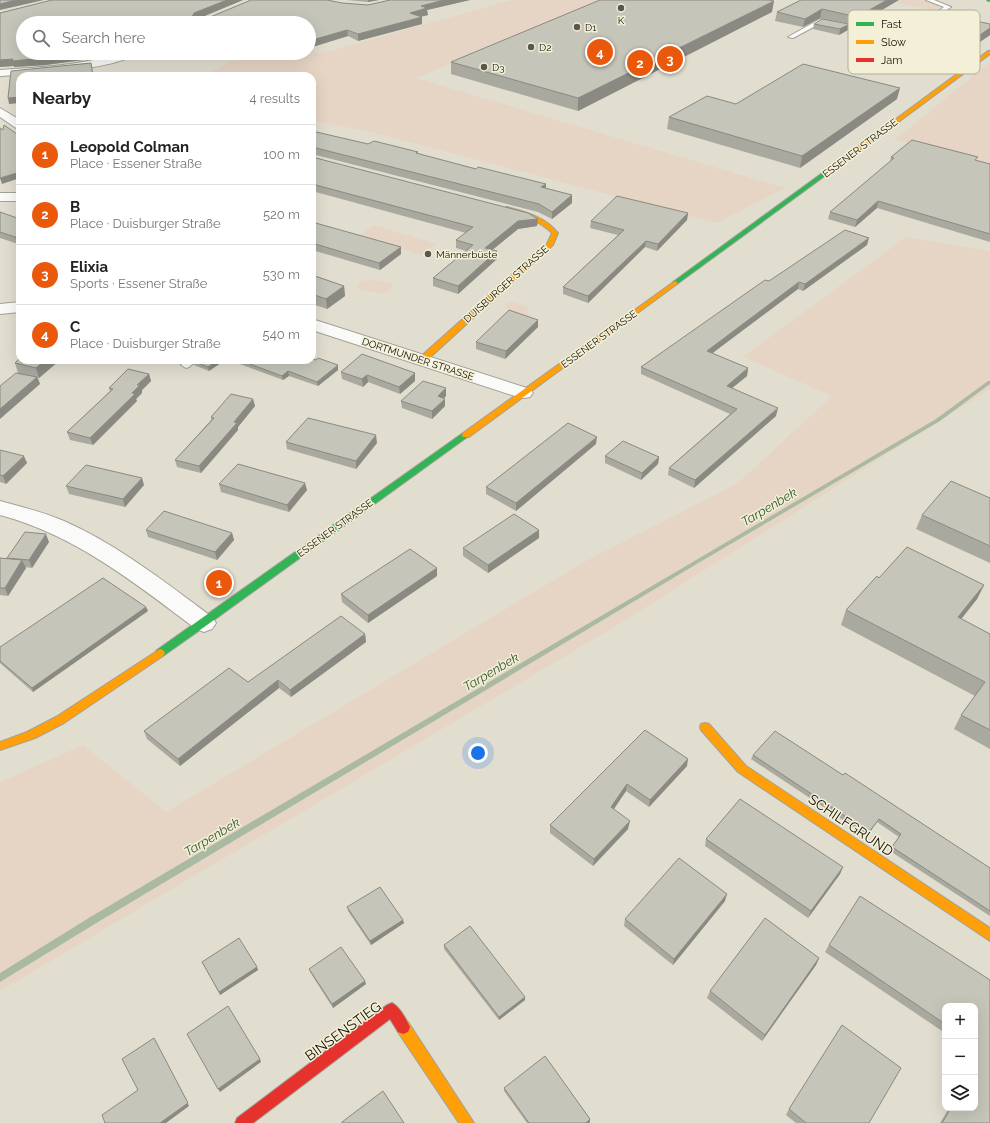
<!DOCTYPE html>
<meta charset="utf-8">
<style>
:root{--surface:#fff;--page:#f6f6f6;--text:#222;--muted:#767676;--line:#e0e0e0;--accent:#ea580c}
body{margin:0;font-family:Raleway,sans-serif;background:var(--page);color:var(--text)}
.controls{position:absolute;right:12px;bottom:12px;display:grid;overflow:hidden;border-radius:8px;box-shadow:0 4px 16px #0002}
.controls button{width:36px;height:36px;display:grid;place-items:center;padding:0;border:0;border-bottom:1px solid var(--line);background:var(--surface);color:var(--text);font:20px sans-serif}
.you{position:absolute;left:478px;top:753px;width:14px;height:14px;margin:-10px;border:3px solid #fff;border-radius:50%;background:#1a73e8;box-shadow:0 0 0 6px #1a73e833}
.badge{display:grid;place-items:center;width:26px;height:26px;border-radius:50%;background:var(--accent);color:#fff;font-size:13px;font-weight:700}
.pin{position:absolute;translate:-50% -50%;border:2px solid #fff;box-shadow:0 1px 4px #0006}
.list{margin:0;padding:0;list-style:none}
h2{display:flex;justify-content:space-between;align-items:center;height:52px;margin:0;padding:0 16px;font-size:17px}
h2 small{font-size:13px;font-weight:400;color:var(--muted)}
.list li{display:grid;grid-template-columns:26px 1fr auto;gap:12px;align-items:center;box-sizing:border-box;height:60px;padding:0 16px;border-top:1px solid var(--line)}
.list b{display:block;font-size:15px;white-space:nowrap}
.list p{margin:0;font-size:13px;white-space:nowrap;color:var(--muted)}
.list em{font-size:13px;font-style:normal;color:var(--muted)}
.icon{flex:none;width:22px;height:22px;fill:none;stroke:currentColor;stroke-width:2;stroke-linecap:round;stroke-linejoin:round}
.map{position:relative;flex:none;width:990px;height:1123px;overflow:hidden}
.search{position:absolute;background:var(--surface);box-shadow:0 4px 16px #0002;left:16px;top:16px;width:300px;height:44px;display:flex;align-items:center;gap:10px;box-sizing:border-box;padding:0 14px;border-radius:22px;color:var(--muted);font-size:15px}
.panel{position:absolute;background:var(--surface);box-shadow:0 4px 16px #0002;left:16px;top:72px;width:300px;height:292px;border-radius:12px}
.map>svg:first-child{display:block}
.green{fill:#e6d5c4}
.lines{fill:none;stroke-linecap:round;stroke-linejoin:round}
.stream{fill:#aabaa2;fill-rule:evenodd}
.lane-casing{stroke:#a3a196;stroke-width:2}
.street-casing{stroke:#a3a196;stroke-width:2}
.fast-casing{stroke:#a3a196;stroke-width:2}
.slow-casing{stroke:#a3a196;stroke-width:2}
.jam-casing{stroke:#a3a196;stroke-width:2}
.lane{fill:#fafaf8;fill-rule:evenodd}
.street{fill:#fafaf8;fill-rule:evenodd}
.fast{fill:#30b455;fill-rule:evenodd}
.slow{fill:#ff9f0a;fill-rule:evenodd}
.jam{fill:#e5322d;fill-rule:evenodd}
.wall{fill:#a9a99f}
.shaded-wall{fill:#8a8a82}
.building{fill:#c5c5b9;stroke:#8a8a82}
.poi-dot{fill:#5a584e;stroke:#f4f0d7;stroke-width:1.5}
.labels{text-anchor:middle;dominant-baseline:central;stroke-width:3;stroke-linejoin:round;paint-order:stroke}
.far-poi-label{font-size:10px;fill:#121008;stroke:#f4f0d7;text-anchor:start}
.far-street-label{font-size:10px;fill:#121008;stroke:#f4f0d7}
.water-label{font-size:13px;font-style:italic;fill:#31572e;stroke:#f4f0d7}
.near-street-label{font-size:14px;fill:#121008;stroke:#f4f0d7}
.key{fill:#f4f0d7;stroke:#b0ad99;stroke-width:1}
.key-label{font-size:11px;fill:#121008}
</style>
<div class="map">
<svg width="990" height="1123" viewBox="0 0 990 1123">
<rect width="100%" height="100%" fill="#e1ded0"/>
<g class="green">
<path d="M512,0H605L416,78L785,188L717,223L367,131L312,121V76H202L248,53H309V50L319,54Z"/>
<path d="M902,0H925L941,6L934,10L897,3Z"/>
<path d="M990,62V165L895,140Z"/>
<path d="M374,225L437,244L422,255L359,236Z"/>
<path d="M906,237L990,251V389L621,623L0,991V782L83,745L166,812L586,561L738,483L832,396L743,357Z"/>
<path d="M370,280L390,283L393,286C388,298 369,291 360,289L357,287L361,281Z"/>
<path d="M512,302L530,307L527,311L530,316L524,319L504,307L506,304Z"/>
</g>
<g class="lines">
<path class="stream" d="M988,381H990V384L940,421L695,565L98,922L0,982V973L92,916L691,563L936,419Z"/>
<g class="lane-casing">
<g id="lane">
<path d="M926,0H934L951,7L933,19L923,22L898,38L821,23L793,38L788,37L820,19L895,35L919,20L929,17L944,7Z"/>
<path d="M186,360H197L189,367L186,368L181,365Z"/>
</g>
</g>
<g class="street-casing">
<g id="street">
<path d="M119,53H135C123,69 23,75 0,76V70C40,67 81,66 119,53Z"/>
<path d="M0,108L20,120V129L16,128L0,117Z"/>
<rect x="0" y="193" width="20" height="8"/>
<path d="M20,302V312L0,314V304Z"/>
<path d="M312,319L530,389L533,393L530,397L524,398L518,397L312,330Z"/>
<path d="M0,501C22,507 43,512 64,521C118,545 165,582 212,617L216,623L212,629L204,632L196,629C135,583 75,535 0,515Z"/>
</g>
</g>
<g class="fast-casing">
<g id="fast">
<path d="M987,0H990V1H988Z"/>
<path d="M858,147L863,148L677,284H673V282Z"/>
<path d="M463,433H466L470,435L207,625L163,656H157L155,653L157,650Z"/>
</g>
</g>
<g class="slow-casing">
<g id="slow">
<path d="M988,51H990V54L862,149H858V147Z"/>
<path d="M507,207C526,212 545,217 558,233L553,245L425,362H419V358L547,244L552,233C539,220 522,215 505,210V208Z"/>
<path d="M675,281L678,283L677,284L469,437H463L462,435L463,433Z"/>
<path d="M160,649L163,650L165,653L163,656L64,723L35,738L0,750V742L27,732L56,717Z"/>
<path d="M705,723L709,724L746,766L990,928V941L738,772L701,730L700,727L701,724Z"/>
<path d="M403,1020L408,1022L474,1123H459L398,1032L396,1027L398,1022Z"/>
</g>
</g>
<g class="jam-casing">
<path id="jam" d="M392,1003C400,1007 406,1019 410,1027L408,1032L403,1034L398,1032L390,1019L253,1123H235L237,1118L387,1005Z"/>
</g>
<use href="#lane" class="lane"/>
<use href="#street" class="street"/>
<use href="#fast" class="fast"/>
<use href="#slow" class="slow"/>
<use href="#jam" class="jam"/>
</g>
<g class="wall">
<path d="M52,0H243L201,17L208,18L251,0H327L342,3L368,5L390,0H470L427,10L428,15L420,17H422V24L358,41L348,36L309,48V23H23V53H104L90,59L45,65L14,67V66L0,67V13Z"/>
<path d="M346,0H379L368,2Z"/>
<path d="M801,0H899L856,25L820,18L803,27L775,21L777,12Z"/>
<path d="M772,12L578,111L451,74V62Z"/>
<path d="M814,24L848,30L839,35L813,29Z"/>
<path d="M990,24V35L961,55L912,44L915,36Z"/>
<path d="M897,40L879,53L855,48L856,43Z"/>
<path d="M897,99L800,168L667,129L669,117Z"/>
<path d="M312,131L368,144L419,154L476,169L546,184V188L572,195V203L552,219L538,212L312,154Z"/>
<path d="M312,157L538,219L537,226L518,229L492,250L497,251V259L458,294L433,286V278L466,251L456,248V240L466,233L312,191Z"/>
<path d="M891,157L977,161L990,164V242L877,208L855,227L828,219L830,212L890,162Z"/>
<path d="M0,212L20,219L18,244L0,238Z"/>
<path d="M688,213L687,220L657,251L645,247L588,303L563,294V287L618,235L590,228L591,221Z"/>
<path d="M312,222L401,254L380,270L312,250Z"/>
<path d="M867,245L803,291L798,289L712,353L748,368L747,376L732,388L776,416L694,488L668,475L669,468L730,414L641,374V367L769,281Z"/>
<path d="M312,275L344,286L345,296L327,309L312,304Z"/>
<path d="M538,320V327L505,359L476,349V342Z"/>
<path d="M60,360L39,378H38L40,384L18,373L15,363Z"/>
<path d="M194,360H225L209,371L194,365L193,361Z"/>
<path d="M229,360H312L338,370L318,386L289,376L283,380Z"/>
<path d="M341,372L415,381L400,394L368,382L363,387L342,379Z"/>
<path d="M149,374L151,381L142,390V393L136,399L137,401L93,445L70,440L67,432L110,391L109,388Z"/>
<path d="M446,388V396L443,398L445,406L432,419L402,408L401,401Z"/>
<path d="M253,399L255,406L238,427V430L201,473L177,467L175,460L211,420V417Z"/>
<path d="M286,442L377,443L356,469L287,449Z"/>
<path d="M596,444L516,511L486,494V487Z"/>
<path d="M0,450L27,463L6,484L0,482Z"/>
<path d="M605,456L659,457L658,464L641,480L605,463Z"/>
<path d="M219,484L307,490L289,512L221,492Z"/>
<path d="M144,485L125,507L69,494L66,486Z"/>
<path d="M990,498V563L916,529L922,515Z"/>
<path d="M146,530L232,533L234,540L217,560L148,537Z"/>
<path d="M539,538L488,573L463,556V548Z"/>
<path d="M49,542L32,568L25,567L26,568L8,596L0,595V558L7,559Z"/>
<path d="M437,576L368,623L342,602L341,594Z"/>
<path d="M879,578L984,585L977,599L961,619L990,634V749L954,729L961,715L975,696L841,625L846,610Z"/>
<path d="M146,607L148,611L33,692L0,663V647Z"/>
<path d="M365,634L366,642L291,697L279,688L180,766L147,739L144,731L248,682Z"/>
<path d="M645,730L687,766L649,807L626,791L613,809L628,829L593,866L550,833V825Z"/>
<path d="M753,755L843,775L990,868V916L890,851L899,837L877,822L867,836L751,759Z"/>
<path d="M706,839L843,867L840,874L808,918L705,846Z"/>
<path d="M725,901L673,965L624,926L625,919Z"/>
<path d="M347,907L403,920L404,923L371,945L348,911Z"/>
<path d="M444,945L525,997V1000L499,1020L444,949Z"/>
<path d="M829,945L990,980V1123H940L949,1108H975V1006H945V1033L825,952Z"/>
<path d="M819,958L816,965L762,1041L707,998L710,991Z"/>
<path d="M202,962L257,967L258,970L220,995Z"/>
<path d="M309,969L366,984L333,1008L310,972Z"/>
<path d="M504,1088L590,1122L589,1123H527L504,1091Z"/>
<path d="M789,1109L869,1123H796L786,1115Z"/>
</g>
<g class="shaded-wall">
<path d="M16,0H44L0,10V4Z"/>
<path d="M227,0H243L195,20L192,17L194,13Z"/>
<path d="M368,0H379L368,2Z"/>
<path d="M444,0H470L427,10L428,15L410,19V13L421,6Z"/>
<path d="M887,0H899L856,25L857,17Z"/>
<path d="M774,1L772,12L578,111V98Z"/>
<path d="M822,9L820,18L803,27L805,19Z"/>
<path d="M422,17V24L358,41V34Z"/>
<path d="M849,24L848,30L839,35L840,29Z"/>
<path d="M990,28V35L961,55L964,46Z"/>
<path d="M347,30L348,36L309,48V41Z"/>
<path d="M899,36L897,40L879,53L880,48Z"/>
<path d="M84,53H104L90,59L45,65L14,67V66L0,67V60Z"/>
<path d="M900,88L897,99L800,168L802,156Z"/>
<path d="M20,97V103L9,104L8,98Z"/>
<path d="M20,172V178L2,184L0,178Z"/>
<path d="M546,184V191L541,187Z"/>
<path d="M572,195V203L552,219V212Z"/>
<path d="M878,201L877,208L855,227L857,220Z"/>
<path d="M688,213L687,220L657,251L658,244Z"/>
<path d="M538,219L537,226L518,229L485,256V248L518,221Z"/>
<path d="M20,236V244H18L15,237Z"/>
<path d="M869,238L867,245L803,291L805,284Z"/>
<path d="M646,241L645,247L588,303V296Z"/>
<path d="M401,247V254L380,270L379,263Z"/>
<path d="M497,251V259L458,294V286Z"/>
<path d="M799,282L798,289L706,358L707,351Z"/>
<path d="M344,286L345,296L327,309L326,299Z"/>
<path d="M538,320V327L505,359L506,351Z"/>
<path d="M45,360H60L39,378L36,368Z"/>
<path d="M218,360H225L209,371L208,367Z"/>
<path d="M338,365V370L318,386L317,382Z"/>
<path d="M748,368L747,376L726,393L727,386Z"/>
<path d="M288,371L289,376L283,380L282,376Z"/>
<path d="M415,373V381L400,394L399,387Z"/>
<path d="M149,374L151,381L142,390V393L136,399L137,401L93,445L90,438L132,393L137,385Z"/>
<path d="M367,375L368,382L363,387L362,379Z"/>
<path d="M37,377L40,384L0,419V409Z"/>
<path d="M446,388V396L438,404V396Z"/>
<path d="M253,399L255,406L238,427V430L201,473L199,466Z"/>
<path d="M445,399V406L432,419V411Z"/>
<path d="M778,408L776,416L694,488L695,480Z"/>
<path d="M376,435L377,443L356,469V461Z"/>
<path d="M597,437L596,444L516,511V503Z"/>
<path d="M24,456L27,463L6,484L3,476Z"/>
<path d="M659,457L658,464L641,480L642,473Z"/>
<path d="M142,478L144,485L125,507L123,499Z"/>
<path d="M305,483L307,490L289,512L287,505Z"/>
<path d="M539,530V538L488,573V565Z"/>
<path d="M232,533L234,540L217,560L215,552Z"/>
<path d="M46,534L49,542L32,568L29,560Z"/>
<path d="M22,560L26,568L8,596L5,588Z"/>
<path d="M437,568V576L368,623V615Z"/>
<path d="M984,585L977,599L951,632L958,617Z"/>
<path d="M146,607L148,611L33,692L32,688Z"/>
<path d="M365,634L366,642L291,697L290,690Z"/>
<path d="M278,680L279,688L180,766L178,759Z"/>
<path d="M688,759L687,766L649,807L650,800Z"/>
<path d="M627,784L626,791L610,815L611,807Z"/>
<path d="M879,819L877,822L867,836L869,832Z"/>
<path d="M630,821L628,829L593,866L594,859Z"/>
<path d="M843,867L840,874L808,918L811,911Z"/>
<path d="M727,894L725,901L673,965L674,959Z"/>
<path d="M403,920L404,923L371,945L370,941Z"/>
<path d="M819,958L816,965L762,1041L765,1035Z"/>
<path d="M257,967L258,970L220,995L219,992Z"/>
<path d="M365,981L366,984L333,1008L332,1004Z"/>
<path d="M525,997V1000L499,1020V1017Z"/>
<path d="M155,1041L189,1106L166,1123H160Z"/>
<path d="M260,1059L261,1062L220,1092L218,1089Z"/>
<path d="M590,1119V1122L589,1123H586Z"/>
</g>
<g class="building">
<path d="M0,0H16L0,4Z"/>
<path d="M52,0H227L194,13L192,17L208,18L251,0H327L342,3L368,5L390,0H444L421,6L427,8L410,13L422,17L358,34L347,30L309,41V23H164L161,22L159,23H23V53H84L43,58L12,61L13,59L0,60V13Z"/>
<path d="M600,0H769L774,1L578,98L451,62Z"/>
<path d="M801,0H887L857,17L822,9L805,19L777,12Z"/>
<path d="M948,15L990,24V28L964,46L915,36Z"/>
<path d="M822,19L849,24L840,29L814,24Z"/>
<path d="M91,63L93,76H20V97L8,98L11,71Z"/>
<path d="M803,64L900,88L802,156L669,117L707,96L736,104Z"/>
<path d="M4,125L20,136V172L0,178V128L3,130Z"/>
<path d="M312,131L368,144L374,141L418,152L416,153L476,169L478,167L546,184L541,187L572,195L552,212L539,204L312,147Z"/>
<path d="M912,140L978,157L975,160L990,164V234L878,201L857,220L830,212L894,158L891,157Z"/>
<path d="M312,157L528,213L538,219L518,221L485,248L497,251L458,286L433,278L473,245L456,240L473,227L312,184Z"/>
<path d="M617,196L688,213L658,244L646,241L588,296L563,287L624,230L591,221Z"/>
<path d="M0,212L20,219V236L15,237L0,232Z"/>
<path d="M312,222L401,247L379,263L312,243Z"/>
<path d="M845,230L869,238L805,284L799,282L707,351L748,368L727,386L778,408L695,480L669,468L737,409L641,367L765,280L769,281Z"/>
<path d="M312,275L344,286L326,299L312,294Z"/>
<path d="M509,310L538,320L506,351L476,342Z"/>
<path d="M362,354L415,373L399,387L367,375L362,379L341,372Z"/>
<path d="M20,358V360H45L36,368L15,363Z"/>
<path d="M318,358L338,365L317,382L288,371L282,376L239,360H312V359L316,360Z"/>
<path d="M194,360H218L208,367L193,361Z"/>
<path d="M128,369L149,374L137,385H140L132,393L135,394L90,438L67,432L113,389L109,388Z"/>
<path d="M16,373L37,377L0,409V386Z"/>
<path d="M423,381L446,388L438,396L445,399L432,411L401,401Z"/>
<path d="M231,394L253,399L234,422L237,423L199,466L175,460L214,418L211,417Z"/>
<path d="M308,418L376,435L356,461L286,442Z"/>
<path d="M568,423L597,437L516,503L486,487Z"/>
<path d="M623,441L659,457L642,473L605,456Z"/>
<path d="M0,450L24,456L3,476L0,475Z"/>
<path d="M238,464L305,483L287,505L219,484Z"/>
<path d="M86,465L142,478L123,499L66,486Z"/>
<path d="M951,481L990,498V546L922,515Z"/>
<path d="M164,511L232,533L215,552L146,530Z"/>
<path d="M514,514L539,530L488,565L463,548Z"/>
<path d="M25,532L46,534L29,560L7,558Z"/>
<path d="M907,547L984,585L958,617L990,634V730L961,715L985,682L846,610L877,576L879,578Z"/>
<path d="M410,549L437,568L368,615L341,594Z"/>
<path d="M0,558L22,560L5,588H0Z"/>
<path d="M103,578L146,607L32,688L0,661V647Z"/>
<path d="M341,616L365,634L290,690L278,680L178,759L144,731L229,668L248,682Z"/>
<path d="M645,730L688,759L650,800L627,784L611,807L630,821L594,859L550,825Z"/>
<path d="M775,731L843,775L845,773L990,868V911L892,847L901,834L879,819L869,832L753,755Z"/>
<path d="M740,799L843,867L811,911L706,839Z"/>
<path d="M679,858L727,894L674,959L625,919Z"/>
<path d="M380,887L403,920L370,941L347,907Z"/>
<path d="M860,896L990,980V1123H942L951,1108H975V1006H945V1024L829,945Z"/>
<path d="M765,918L819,958L765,1035L710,991Z"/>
<path d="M470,926L525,997L499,1017L444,945Z"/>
<path d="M239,938L257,967L219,992L202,962Z"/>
<path d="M341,947L365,981L332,1004L309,969Z"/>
<path d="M228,1006L260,1059L218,1089L187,1034Z"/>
<path d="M842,1025L901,1068L869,1123H806L789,1109Z"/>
<path d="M154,1038L188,1103L160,1123H105L102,1115L138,1090L122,1059Z"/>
<path d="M545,1056L590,1119L586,1123H529L504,1088Z"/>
<path d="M383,1091L404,1123H342V1122Z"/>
</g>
<g class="poi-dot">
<circle cx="621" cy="8" r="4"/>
<circle cx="577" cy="27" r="4"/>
<circle cx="531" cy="47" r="4"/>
<circle cx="484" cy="67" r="4"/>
<circle cx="428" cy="254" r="4"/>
</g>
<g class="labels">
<g class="far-poi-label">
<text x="621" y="20" text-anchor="middle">K</text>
<text x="585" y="27">D1</text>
<text x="539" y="47">D2</text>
<text x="492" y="67">D3</text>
<text x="436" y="254">Männerbüste</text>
</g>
<g class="far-street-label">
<text transform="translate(860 148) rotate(-37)">ESSENER STRASSE</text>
<text transform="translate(506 284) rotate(-42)">DUISBURGER STRASSE</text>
<text transform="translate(599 339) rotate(-36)">ESSENER STRASSE</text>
<text transform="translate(418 359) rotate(18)">DORTMUNDER STRASSE</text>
<text transform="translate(335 528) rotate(-36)">ESSENER STRASSE</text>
</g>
<g class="water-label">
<text transform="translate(769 507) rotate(-31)">Tarpenbek</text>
<text transform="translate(491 672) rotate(-31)">Tarpenbek</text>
<text transform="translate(212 837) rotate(-31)">Tarpenbek</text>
</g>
<g class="near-street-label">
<text transform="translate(851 825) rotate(34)">SCHILFGRUND</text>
<text transform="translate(343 1031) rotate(-36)">BINSENSTIEG</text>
</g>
</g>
<rect x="848" y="10" width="132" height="64" rx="6" class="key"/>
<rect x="856" y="22" width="18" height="4" fill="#30b455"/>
<rect x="856" y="40" width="18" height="4" fill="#ff9f0a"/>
<rect x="856" y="58" width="18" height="4" fill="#e5322d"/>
<g class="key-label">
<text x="881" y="28">Fast</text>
<text x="881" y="46">Slow</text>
<text x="881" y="64">Jam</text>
</g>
</svg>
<div class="controls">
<button>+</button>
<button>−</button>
<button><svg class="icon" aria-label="layers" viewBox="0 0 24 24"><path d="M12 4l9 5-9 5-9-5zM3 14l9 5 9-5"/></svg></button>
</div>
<div class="you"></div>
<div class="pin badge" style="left:219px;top:583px">1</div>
<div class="pin badge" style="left:640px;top:63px">2</div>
<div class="pin badge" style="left:670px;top:59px">3</div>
<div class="pin badge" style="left:600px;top:52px">4</div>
<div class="search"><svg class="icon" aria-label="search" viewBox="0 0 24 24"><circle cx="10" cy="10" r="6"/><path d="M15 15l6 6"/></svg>Search here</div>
<section class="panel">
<h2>Nearby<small>4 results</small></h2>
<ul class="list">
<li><span class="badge">1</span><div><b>Leopold Colman</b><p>Place · Essener Straße</p></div><em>100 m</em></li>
<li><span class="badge">2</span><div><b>B</b><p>Place · Duisburger Straße</p></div><em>520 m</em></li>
<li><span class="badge">3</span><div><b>Elixia</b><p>Sports · Essener Straße</p></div><em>530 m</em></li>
<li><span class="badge">4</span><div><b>C</b><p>Place · Duisburger Straße</p></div><em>540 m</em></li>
</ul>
</section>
</div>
